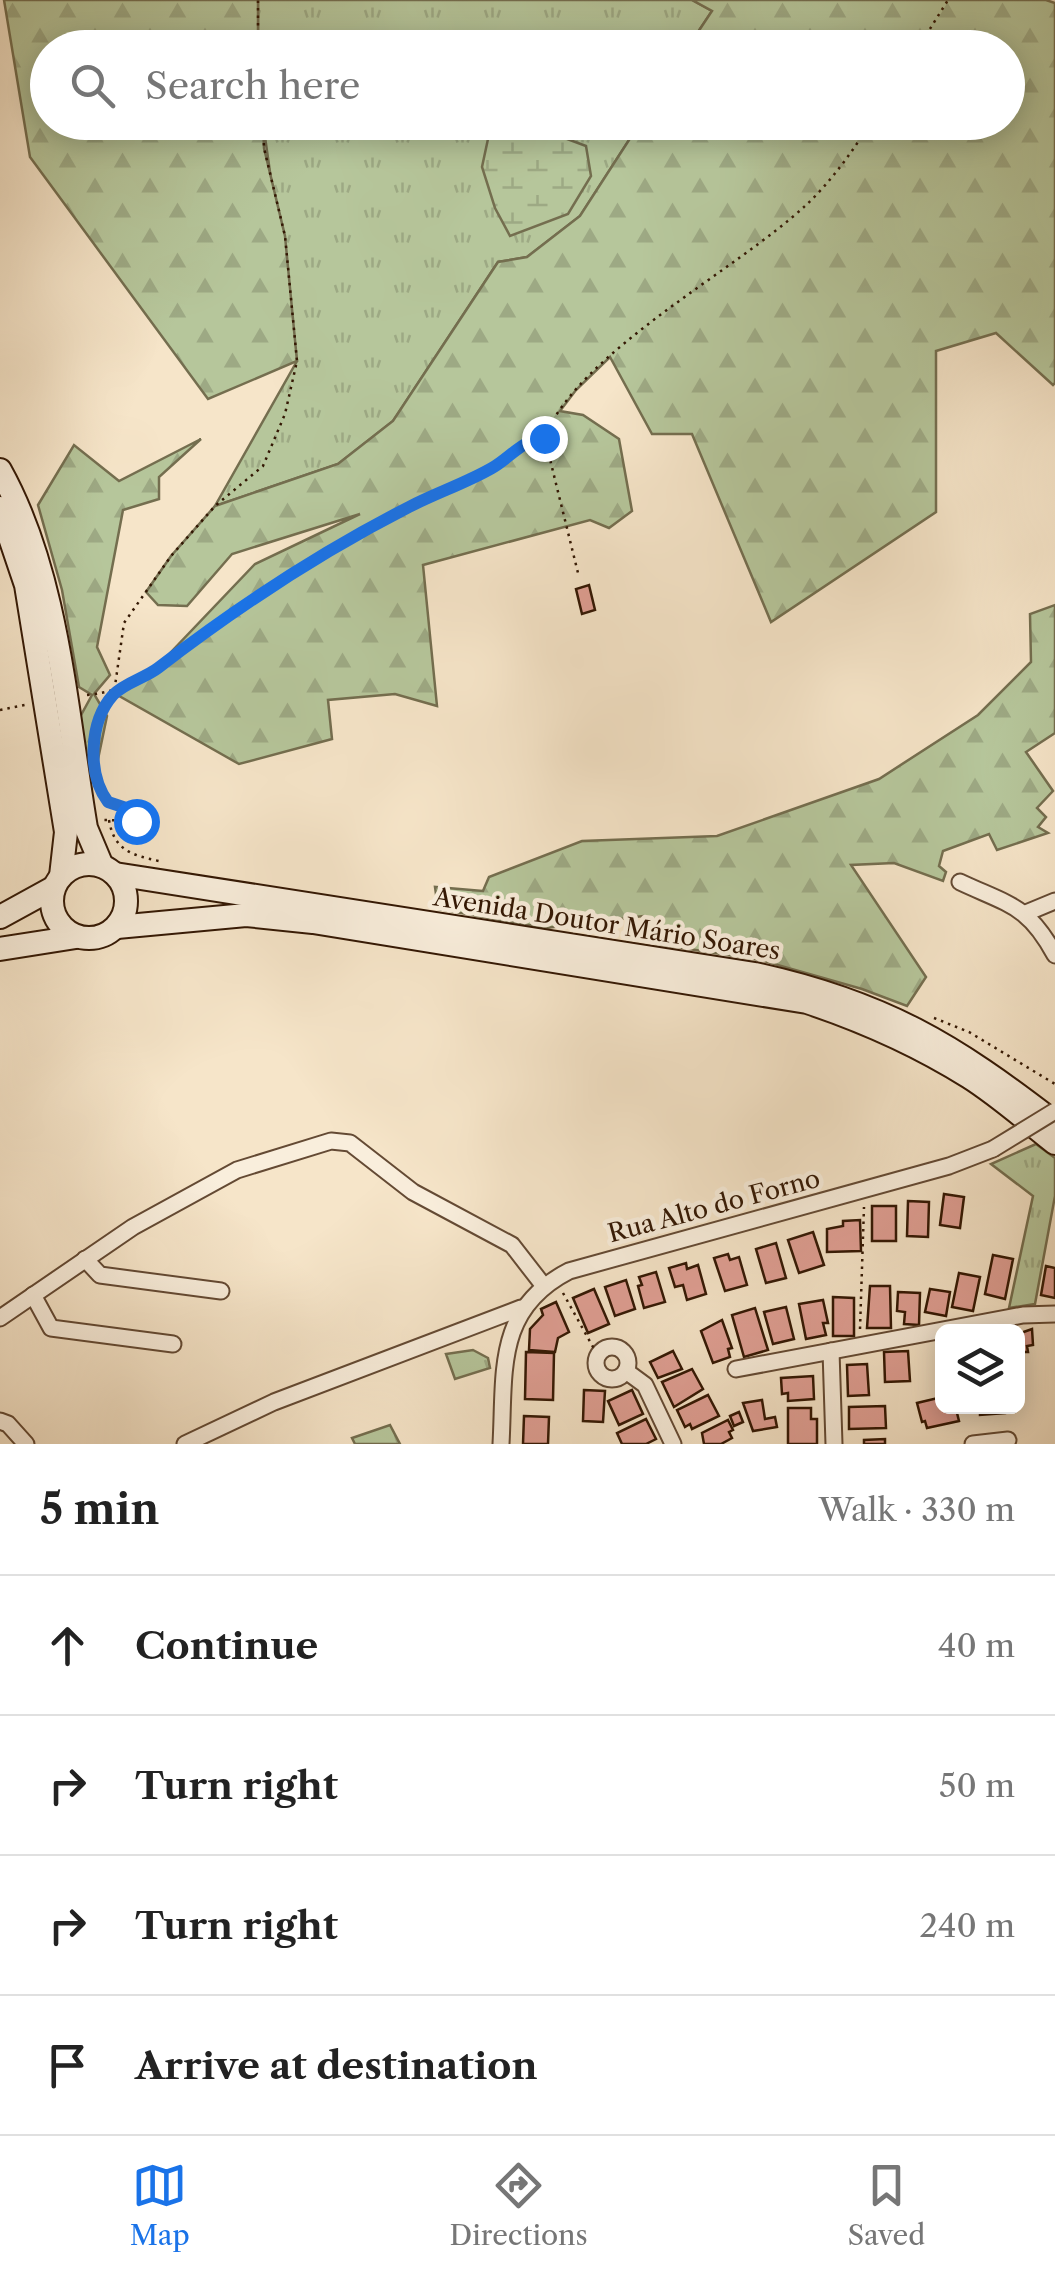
<!DOCTYPE html>
<meta charset="utf-8">
<style>
:root{--surface:#fff;--page:#f6f6f6;--text:#222;--muted:#767676;--line:#e0e0e0;--accent:#1a73e8}
body{margin:0;font-family:"Libre Caslon Text",serif;background:var(--page);color:var(--text)}
.controls{position:absolute;right:30px;bottom:30px;display:grid;overflow:hidden;border-radius:15px;box-shadow:0 5px 25px #0003}
.controls button{width:90px;height:90px;display:grid;place-items:center;padding:0;border:0;border-bottom:2px solid var(--line);background:var(--surface);color:var(--text);font:50px sans-serif}
.stop{position:absolute;width:30px;height:30px;margin:-22px;border:8px solid #1a73e8;border-radius:50%;background:#fff}
.stop.end{background:#1a73e8;border-color:#fff;box-shadow:0 2px 10px #0008}
.list{margin:0;padding:0;list-style:none}
h2{display:flex;justify-content:space-between;align-items:center;height:130px;margin:0;padding:0 40px;font-size:42px}
h2 small{font-size:32px;font-weight:400;color:var(--muted)}
.list li{display:grid;grid-template-columns:65px 1fr auto;gap:30px;align-items:center;box-sizing:border-box;height:140px;padding:0 40px;border-top:2px solid var(--line)}
.list b{display:block;font-size:38px;white-space:nowrap}
.list em{font-size:32px;font-style:normal;color:var(--muted)}
.icon{flex:none;width:55px;height:55px;fill:none;stroke:currentColor;stroke-width:2;stroke-linecap:round;stroke-linejoin:round}
.map{position:relative;flex:none;width:1055px;height:1444px;overflow:hidden}
.search{position:absolute;background:var(--surface);box-shadow:0 5px 25px #0003;left:30px;right:30px;top:30px;height:110px;display:flex;align-items:center;gap:25px;box-sizing:border-box;padding:0 35px;border-radius:55px;color:var(--muted);font-size:38px}
.sheet{height:690px;background:var(--surface)}
nav{display:flex;justify-content:space-around;align-items:center;box-sizing:border-box;height:140px;border-top:2px solid var(--line);background:var(--surface);font-size:28px;color:var(--muted)}
nav a{display:grid;justify-items:center;gap:5px}
nav .on{color:var(--accent)}
.map>svg:first-child{display:block}
.grass{fill:url(#grass-tufts);stroke:#746e4f;stroke-width:2.5}
.forest{fill:url(#forest-firs);stroke:#746e4f;stroke-width:2.5}
.wetland{fill:url(#wetland-marsh);stroke:#746e4f;stroke-width:2.5}
.building{fill:#e09f94;stroke:#331703;stroke-width:2.5}
.lines{fill:none;stroke-linecap:round;stroke-linejoin:round}
.minor-casing{stroke:#644a34;stroke-width:19}
.secondary-casing{stroke:#331703;stroke-width:26}
.path{stroke:#331703;stroke-width:2.5;stroke-dasharray:2.5 5;stroke-linecap:butt}
.minor{stroke:#f9eedc;stroke-width:15}
.secondary{stroke:#f9eedc;stroke-width:22}
.minor-bridge-casing{stroke:#644a34;stroke-width:19;stroke-linecap:butt}
.minor-bridge{stroke:#f9eedc;stroke-width:15}
.route{stroke:#1a73e8;stroke-width:12}
.labels{text-anchor:middle;dominant-baseline:central;stroke-width:9;stroke-linejoin:round;paint-order:stroke}
.street-label{font-size:25px;fill:#331703;stroke:#f9eedc}
</style>
<div class="map">
<svg width="1055" height="1444" viewBox="0 0 1055 1444">
<defs>
<pattern id="grass-tufts" width="24" height="20" patternUnits="userSpaceOnUse" patternTransform="scale(2.5)"><rect width="24" height="20" fill="#b6c69b"/><path d="M3 7l-1-3M5 7V3M7 7l1-3M15 17l-1-3M17 17v-4M19 17l1-3" fill="none" stroke="#9da984"/></pattern>
<pattern id="forest-firs" width="22" height="20" patternUnits="userSpaceOnUse" patternTransform="scale(2.5)"><rect width="22" height="20" fill="#b6c69b"/><path d="M5 1l3.5 6h-7zM16 11l3.5 6h-7z" fill="#9da984"/></pattern>
<pattern id="wetland-marsh" width="20" height="14" patternUnits="userSpaceOnUse" patternTransform="scale(2.5)"><rect width="20" height="14" fill="#b6c69b"/><path d="M1 5h8M5 5V1M11 12h8M15 12V8" fill="none" stroke="#9da984"/></pattern>
</defs>
<rect width="100%" height="100%" fill="#f6e5c9"/>
<filter id="stains"><feTurbulence type="fractalNoise" baseFrequency=".002" numOctaves="4"/><feColorMatrix values="0 0 0 0 .2 0 0 0 0 .09 0 0 0 0 .02 0 0 0 .5 -.17"/></filter>
<radialGradient id="worn" r=".72"><stop offset=".6" stop-color="#630" stop-opacity="0"/><stop offset="1" stop-color="#630" stop-opacity=".3"/></radialGradient>
<g class="grass">
<path d="M258,0H692L712,11L688,47L258,48Z"/>
<path d="M263,123H640L580,216L527,257L498,262L393,421L338,464L215,506L297,361Z"/>
<path d="M1036,1144L1055,1158V1196L1035,1304L1009,1308L1033,1196L991,1164Z"/>
<path d="M473,1350L488,1358L490,1368L455,1379L446,1354Z"/>
<path d="M390,1425L400,1444H355L352,1438Z"/>
</g>
<g class="forest">
<path d="M4,0H258V47L48,48V122L263,123L264,148L285,236L297,361L208,399L30,157Z"/>
<path d="M692,0H1046L1055,3V383L1053,385L996,333L936,351V512L771,622L692,434H652L610,357L576,390L560,411L583,415L619,439L632,511L609,528L590,520L423,565L437,706L395,694L328,700L332,739L239,764L114,693L151,673L255,564L360,514L232,554L187,606L158,605L146,592L171,556L215,506L338,464L393,421L498,262L527,257L580,216L640,123L1008,122V48L688,47L712,11Z"/>
<path d="M201,439L159,477V499L123,510L97,647L110,675L94,694L107,716L97,764L87,766L80,717L92,695L79,687L62,590L38,505L74,445L119,481Z"/>
<path d="M1055,605V733L1026,752L1053,791L1037,808L1046,817L1038,827L1048,833L997,850L989,834L943,851L939,866L946,872L943,881L894,863L851,865L926,977L907,1006L862,989L760,960L657,944L643,916L546,928L438,909L435,887L483,891L489,877L582,841L717,836L879,779L978,715L1031,662L1030,614Z"/>
</g>
<path class="wetland" d="M527,124L586,146L591,176L568,214L510,236L495,208L482,167L491,125Z"/>
<g class="building">
<path d="M277,122H298V128L280,135Z"/>
<path d="M589,585L595,610L582,614L576,589Z"/>
<path d="M944,1194L964,1197L960,1228L940,1225Z"/>
<path d="M908,1201L929,1202L928,1237L907,1236Z"/>
<rect x="872" y="1206" width="24" height="35"/>
<path d="M860,1220L861,1251L827,1252V1229L843,1226V1221Z"/>
<path d="M813,1232L824,1265L799,1273L788,1240Z"/>
<path d="M776,1243L786,1278L766,1283L756,1249Z"/>
<path d="M728,1254L730,1260L739,1257L747,1285L725,1291L714,1258Z"/>
<path d="M993,1255L1013,1259L1005,1299L985,1294Z"/>
<path d="M686,1263L687,1269L698,1265L706,1294L687,1300L683,1285L675,1287L669,1268Z"/>
<path d="M1046,1266L1055,1268V1298L1041,1295Z"/>
<path d="M656,1272L665,1302L644,1308L638,1286L642,1285L639,1277Z"/>
<path d="M959,1273L980,1277L973,1311L952,1307Z"/>
<path d="M626,1280L635,1309L615,1316L605,1287Z"/>
<path d="M870,1286H890L891,1328H867Z"/>
<path d="M594,1289L609,1324L588,1333L573,1298Z"/>
<path d="M930,1289L950,1292L946,1316L925,1312Z"/>
<path d="M898,1292L920,1293L919,1325L904,1324L905,1312L897,1311Z"/>
<path d="M833,1297L854,1298V1336H833Z"/>
<path d="M823,1300L828,1323H823L826,1335L806,1339L799,1304Z"/>
<path d="M556,1302L569,1332L558,1338L555,1352L529,1350L530,1329L543,1315L541,1309Z"/>
<path d="M786,1307L794,1339L773,1344L764,1312Z"/>
<path d="M755,1308L768,1350L744,1357L732,1315Z"/>
<path d="M722,1320L732,1348L728,1349L730,1357L713,1363L701,1331Z"/>
<path d="M1032,1329L1033,1345L1027,1346L1028,1352H1018V1334Z"/>
<path d="M673,1351L682,1369L658,1378L650,1362Z"/>
<path d="M908,1351L910,1381L885,1382L884,1352Z"/>
<path d="M526,1352L554,1353L553,1400L525,1399Z"/>
<path d="M867,1364L869,1395L848,1396L847,1365Z"/>
<path d="M692,1369L703,1389L674,1407L662,1382Z"/>
<path d="M813,1376L814,1399L788,1401V1393L782,1394L781,1378Z"/>
<path d="M584,1390L605,1391L603,1422L583,1421Z"/>
<path d="M632,1390L643,1414L619,1425L608,1401Z"/>
<path d="M708,1395L719,1416L692,1429L690,1424L685,1427L677,1410Z"/>
<path d="M942,1397V1406L956,1409L959,1421L927,1428L925,1421L922,1422L917,1403Z"/>
<path d="M762,1400L765,1419L775,1417L777,1427L753,1431L743,1403Z"/>
<path d="M885,1406L886,1428L849,1429V1407Z"/>
<path d="M980,1406H1005V1413L980,1415Z"/>
<path d="M788,1408H811V1419H817V1444H788Z"/>
<path d="M739,1412L743,1422L734,1426L730,1416Z"/>
<path d="M524,1416L549,1417L548,1444H523Z"/>
<path d="M646,1419L656,1439L646,1444H622L617,1433Z"/>
<path d="M728,1420L733,1430L729,1432L732,1438L721,1444H704L702,1433Z"/>
<path d="M885,1439V1444H864V1440Z"/>
</g>
<g class="lines">
<g class="minor-casing">
<g id="minor">
<path d="M960,882C1009,905 1028,905 1055,955"/>
<path d="M1026,913L1055,901"/>
<path d="M85,1259L100,1275L221,1291"/>
<path d="M33,1295L51,1328L173,1344"/>
<path d="M0,1318L133,1227L237,1170L331,1141L350,1143L413,1192L512,1245L543,1285"/>
<circle cx="612" cy="1363" r="16"/>
<path d="M831,1351L834,1444"/>
<path d="M736,1369L1023,1315L1055,1314"/>
<path d="M626,1371L645,1385L673,1444"/>
<path d="M0,1421L8,1424L26,1444"/>
<path d="M185,1444L274,1402L521,1308"/>
<path d="M501,1444C505,1371 495,1309 569,1271L949,1166L993,1149"/>
<path d="M973,1444L1008,1440"/>
</g>
</g>
<g class="secondary-casing">
<g id="secondary">
<path d="M0,470C58,574 66,710 86,828L102,866"/>
<path d="M0,508L26,585L66,832L61,876"/>
<circle cx="89" cy="901" r="37"/>
<path d="M115,874L755,974C883,1002 953,1044 1055,1123"/>
<path d="M0,917L53,888"/>
<path d="M117,927L246,915L313,922L807,1002C864,1021 918,1045 969,1077C999,1096 1027,1121 1055,1143"/>
<path d="M0,949L76,937"/>
</g>
</g>
<g class="path">
<path d="M258,48V0"/>
<path d="M918,48L948,0"/>
<path d="M545,439L578,573"/>
<path d="M87,695C140,690 171,657 212,626C240,605 272,586 302,567C361,531 423,502 485,471C507,461 520,440 544,438C579,352 735,271 805,206C830,183 853,151 871,122"/>
<path d="M0,710L25,705"/>
<path d="M94,753L101,716L114,693L124,623L171,556L215,506L263,466L285,414L297,361L285,236L264,148L263,122"/>
<path d="M100,790L108,802L144,814L145,821L103,820"/>
<path d="M109,820C114,850 131,855 159,861"/>
<path d="M934,1018L969,1032L1055,1084"/>
<path d="M563,1293L598,1356"/>
<path d="M860,1329L864,1207"/>
</g>
<use href="#minor" class="minor"/>
<use href="#secondary" class="secondary"/>
<g class="minor-bridge-casing">
<path id="minor-bridge" d="M993,1149L1055,1111"/>
</g>
<use href="#minor-bridge" class="minor-bridge"/>
</g>
<g class="lines">
<path class="route" d="M136,821H146L144,814L108,802C87,774 89,722 113,695C124,683 145,678 158,668C237,607 321,552 409,507C436,493 466,483 492,468C511,457 522,440 544,438"/>
</g>
<g class="labels">
<g class="street-label">
<text transform="translate(607 924) rotate(9)">Avenida Doutor Mário Soares</text>
<text transform="translate(714 1206) rotate(-15)">Rua Alto do Forno</text>
</g>
</g>
<rect width="100%" height="100%" filter="url(#stains)"/>
<rect width="100%" height="100%" fill="url(#worn)"/>
</svg>
<div class="controls">
<button><svg class="icon" aria-label="layers" viewBox="0 0 24 24"><path d="M12 4l9 5-9 5-9-5zM3 14l9 5 9-5"/></svg></button>
</div>
<div class="stop" style="left:136px;top:821px"></div>
<div class="stop end" style="left:544px;top:438px"></div>
<div class="search"><svg class="icon" aria-label="search" viewBox="0 0 24 24"><circle cx="10" cy="10" r="6"/><path d="M15 15l6 6"/></svg>Search here</div>
</div>
<section class="sheet">
<h2>5 min<small>Walk · 330 m</small></h2>
<ul class="list">
<li><svg class="icon" aria-label="ahead" viewBox="0 0 24 24"><path d="M12 20V5M6 11l6-6 6 6"/></svg><div><b>Continue</b></div><em>40 m</em></li>
<li><svg class="icon" aria-label="right" viewBox="0 0 24 24"><path d="M7 20v-9h11M14 6l5 5-5 5"/></svg><div><b>Turn right</b></div><em>50 m</em></li>
<li><svg class="icon" aria-label="right" viewBox="0 0 24 24"><path d="M7 20v-9h11M14 6l5 5-5 5"/></svg><div><b>Turn right</b></div><em>240 m</em></li>
<li><svg class="icon" aria-label="arrive" viewBox="0 0 24 24"><path d="M6 21V4h12l-3 4 3 4H6"/></svg><div><b>Arrive at destination</b></div></li>
</ul>
</section>
<nav>
<a class="on"><svg class="icon" aria-label="map" viewBox="0 0 24 24"><path d="M3 6l6-2 6 2 6-2v14l-6 2-6-2-6 2zM9 4v14M15 6v14"/></svg>Map</a>
<a><svg class="icon" aria-label="directions" viewBox="0 0 24 24"><path d="M12 3l9 9-9 9-9-9zM9 14v-3h6M13 9l2 2-2 2"/></svg>Directions</a>
<a><svg class="icon" aria-label="saved" viewBox="0 0 24 24"><path d="M7 4h10v16l-5-4-5 4z"/></svg>Saved</a>
</nav>
